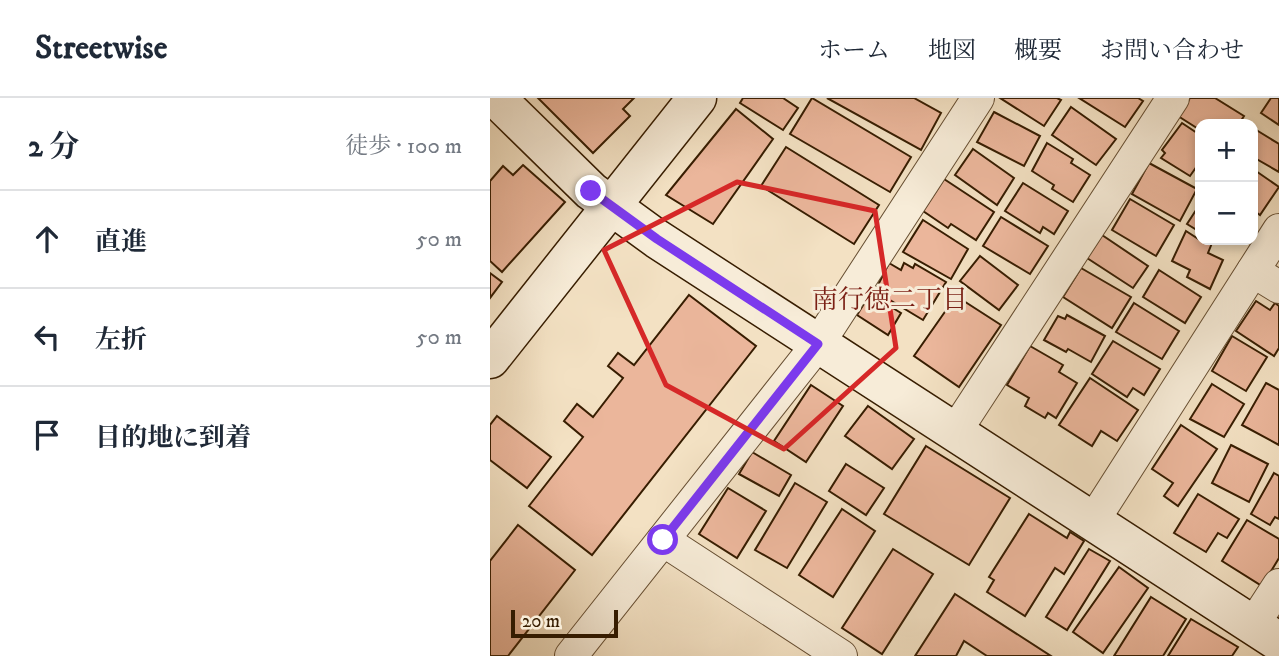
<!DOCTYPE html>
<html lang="ja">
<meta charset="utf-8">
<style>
:root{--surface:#fff;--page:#f2f2f3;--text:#1f2937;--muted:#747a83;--line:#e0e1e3}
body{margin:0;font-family:"IM FELL DW Pica","Noto Serif JP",serif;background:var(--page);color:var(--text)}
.controls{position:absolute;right:21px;top:21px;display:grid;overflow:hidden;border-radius:14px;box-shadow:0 4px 10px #0003}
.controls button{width:63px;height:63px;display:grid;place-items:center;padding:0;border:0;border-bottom:2px solid var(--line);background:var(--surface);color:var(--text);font:35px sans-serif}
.scale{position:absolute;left:21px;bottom:18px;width:107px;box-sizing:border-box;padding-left:7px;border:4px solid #371d01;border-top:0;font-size:19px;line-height:24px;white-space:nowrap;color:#371d01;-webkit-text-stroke:5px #f7ecd8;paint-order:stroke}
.stop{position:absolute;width:21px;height:21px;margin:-16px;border:5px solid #7c3aed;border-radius:50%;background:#fff}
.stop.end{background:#7c3aed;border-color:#fff;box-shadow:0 2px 7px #0008}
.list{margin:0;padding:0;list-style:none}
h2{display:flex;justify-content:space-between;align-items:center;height:91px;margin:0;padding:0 28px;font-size:30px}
h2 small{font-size:23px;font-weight:400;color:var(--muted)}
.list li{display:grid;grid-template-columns:46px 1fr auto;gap:21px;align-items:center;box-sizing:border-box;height:98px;padding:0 28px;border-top:2px solid var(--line)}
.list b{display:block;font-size:26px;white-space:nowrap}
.list em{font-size:23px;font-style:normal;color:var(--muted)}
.icon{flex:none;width:38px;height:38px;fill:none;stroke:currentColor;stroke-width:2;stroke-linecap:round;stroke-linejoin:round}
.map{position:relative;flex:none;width:789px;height:558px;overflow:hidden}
header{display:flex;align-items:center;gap:42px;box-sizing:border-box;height:98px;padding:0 35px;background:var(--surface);border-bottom:2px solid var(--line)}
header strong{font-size:33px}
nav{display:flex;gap:38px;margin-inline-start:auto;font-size:24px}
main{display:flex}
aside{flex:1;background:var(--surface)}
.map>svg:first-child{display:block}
.building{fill:#ebb69b;stroke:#371d01;stroke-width:2}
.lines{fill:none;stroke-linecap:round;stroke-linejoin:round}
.street-casing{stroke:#664e32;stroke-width:34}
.secondary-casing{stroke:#371d01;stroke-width:41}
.street{stroke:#f7ecd8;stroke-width:32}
.secondary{stroke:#f7ecd8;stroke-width:38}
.route{stroke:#7c3aed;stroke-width:9}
.marked{fill:none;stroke:#d62828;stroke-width:5;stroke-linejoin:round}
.labels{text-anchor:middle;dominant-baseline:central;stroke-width:6;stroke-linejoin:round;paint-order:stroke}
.neighbourhood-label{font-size:26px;fill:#7a1f14;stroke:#f7ecd8}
</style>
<header>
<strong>Streetwise</strong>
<nav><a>ホーム</a><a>地図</a><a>概要</a><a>お問い合わせ</a></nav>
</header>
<main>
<aside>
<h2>2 分<small>徒歩 · 100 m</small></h2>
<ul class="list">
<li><svg class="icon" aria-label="ahead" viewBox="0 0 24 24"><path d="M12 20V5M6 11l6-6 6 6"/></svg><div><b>直進</b></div><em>50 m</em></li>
<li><svg class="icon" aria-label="left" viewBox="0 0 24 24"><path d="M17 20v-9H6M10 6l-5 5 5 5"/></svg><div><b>左折</b></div><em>50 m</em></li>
<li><svg class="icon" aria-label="arrive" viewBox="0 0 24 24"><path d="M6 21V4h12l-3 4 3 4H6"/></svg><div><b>目的地に到着</b></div></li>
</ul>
</aside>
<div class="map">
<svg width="789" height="558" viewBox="0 0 789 558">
<rect width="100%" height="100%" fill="#f3e1c3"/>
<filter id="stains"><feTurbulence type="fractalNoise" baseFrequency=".00286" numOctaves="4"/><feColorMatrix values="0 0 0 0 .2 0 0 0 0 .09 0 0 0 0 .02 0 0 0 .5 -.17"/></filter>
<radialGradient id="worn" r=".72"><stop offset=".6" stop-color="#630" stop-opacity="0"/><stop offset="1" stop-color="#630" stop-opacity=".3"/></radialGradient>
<g class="building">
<path d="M48,0H144L133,11L140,18L103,55Z"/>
<path d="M253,0H293L308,10L293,32L250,5Z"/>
<path d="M322,0L421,59L400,94L300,36Z"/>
<path d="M337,0H424L451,15L431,52Z"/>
<path d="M510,0H567L571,2L554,28Z"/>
<path d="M589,0H648L653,3L635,29Z"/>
<path d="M700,0H725L754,18L749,26H710V32L688,18Z"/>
<path d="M781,0H789V27L771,15Z"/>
<path d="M581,9L626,41L606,67L562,37Z"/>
<path d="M246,11L283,41L223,126L176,97Z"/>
<path d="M504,14L550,38L534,68L487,44Z"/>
<path d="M692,25L710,37V71L707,68L700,78L671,60L675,55L672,52Z"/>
<path d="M763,30L789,46V74L763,59Z"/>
<path d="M557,45L583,61L581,65L600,77L583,104L562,91L564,87L542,73Z"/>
<path d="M296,49L389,107L364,146L271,88Z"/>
<path d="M483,51L524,80L507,107L465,77Z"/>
<path d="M659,65L707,91L690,123L642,96Z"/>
<path d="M33,67L75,104L12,174L0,163V83L13,68L23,77Z"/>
<path d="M763,71L789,89L770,117L763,112Z"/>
<path d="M454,81L504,114L486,142L461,126L458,130L433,113Z"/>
<path d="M533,85L578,113L564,136L553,129L550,135L515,113Z"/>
<path d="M640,101L684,127L666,158L622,132Z"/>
<path d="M710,106V134L697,126Z"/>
<path d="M511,119L558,148L540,176L493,148Z"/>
<path d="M433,122L478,151L461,181L413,154Z"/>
<path d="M696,133L710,142L722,145L718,155L733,162L720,191L697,179L700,172L682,163Z"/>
<path d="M612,137L658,168L643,190L597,160Z"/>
<path d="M490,158L528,187L509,212L470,183Z"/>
<path d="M399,165L411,172L414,165L423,170L425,166L456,184L433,222L385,193Z"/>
<path d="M591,170L641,199L622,230L573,199Z"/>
<path d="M669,172L711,199L695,225L653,199Z"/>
<path d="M0,175L12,184L0,200Z"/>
<path d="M380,196L411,215L398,237L367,217Z"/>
<path d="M199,197L266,248L102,457L39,408L93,339L74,323L87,306L103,319L133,280L118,268L128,255L144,267Z"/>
<path d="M466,198L511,227L469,289L424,258Z"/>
<path d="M766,203L780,212L785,205L789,208V250L784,258L746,233Z"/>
<path d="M644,205L689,233L672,261L626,234Z"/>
<path d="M577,217L615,238L601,264L578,251L576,254L554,242L568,218L575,221Z"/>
<path d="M742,238L777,259L756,293L722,273Z"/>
<path d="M623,243L670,271L654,297L643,290L637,299L602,276Z"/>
<path d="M540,248L573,267L569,274L587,285L566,320L558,315L555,320L535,308L539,300L517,287Z"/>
<path d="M600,280L648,312L627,343L611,333L602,348L569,327Z"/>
<path d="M776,285L789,292V347L752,327Z"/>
<path d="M722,286L754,306L734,339L700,321Z"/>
<path d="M321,287L353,308L316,364L284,343Z"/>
<path d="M378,308L424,341L402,371L355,338Z"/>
<path d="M7,318L61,359L37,390L0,362V327Z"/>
<path d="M691,327L727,351L688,408L674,398L683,385L662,371Z"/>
<path d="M741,347L778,366L759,404L722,385Z"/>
<path d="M436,348L520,400L479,467L394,416Z"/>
<path d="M262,354L301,377L289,398L249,376Z"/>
<path d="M356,366L394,390L376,417L339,393Z"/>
<path d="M784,375L789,378V421L785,419L780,427L761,416Z"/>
<path d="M305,385L337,404L297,470L265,452Z"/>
<path d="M238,390L276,413L247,460L209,436Z"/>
<path d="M708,396L749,421L737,440L728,435L716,454L684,435Z"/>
<path d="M352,411L385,433L343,499L309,477Z"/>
<path d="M539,416L577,440L580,434L594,443L574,476L565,470L535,518L497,494L504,482L499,479Z"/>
<path d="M757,422L789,441V460L772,488L732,463Z"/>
<path d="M28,427L85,472L18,558H0V463Z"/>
<path d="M403,451L443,476L392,556L352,530Z"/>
<path d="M599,451L620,463L577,532L556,519Z"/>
<path d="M629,469L658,490L613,555L583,534Z"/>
<path d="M465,496L561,558H497L474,543L466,558H425Z"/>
<path d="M661,499L696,521L673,558H624Z"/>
<path d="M701,521L748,549L742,558H678Z"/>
</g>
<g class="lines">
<g class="street-casing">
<g id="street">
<path d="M763,173L789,189"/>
<path d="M465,334L683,0"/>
<path d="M603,423L789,132"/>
<path d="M173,442L351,558"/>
<path d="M763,527L789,487"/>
<path d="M81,558L328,246L488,0"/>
</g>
</g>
<g class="secondary-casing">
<g id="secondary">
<path d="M6,0L101,93L167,141L789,544"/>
<path d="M0,261L207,0"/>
</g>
</g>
<use href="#street" class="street"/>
<use href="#secondary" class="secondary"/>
</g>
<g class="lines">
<path class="route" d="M101,93L167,141L328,246L173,442"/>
</g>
<path class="marked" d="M247,84L385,113L406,250L294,351L176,287L114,152Z"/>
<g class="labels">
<g class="neighbourhood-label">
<text x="400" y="202">南行徳二丁目</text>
</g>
</g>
<rect width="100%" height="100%" filter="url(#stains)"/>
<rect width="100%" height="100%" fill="url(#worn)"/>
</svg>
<div class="controls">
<button>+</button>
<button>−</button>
</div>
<div class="scale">20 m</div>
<div class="stop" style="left:173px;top:442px"></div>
<div class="stop end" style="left:101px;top:93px"></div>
</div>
</main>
